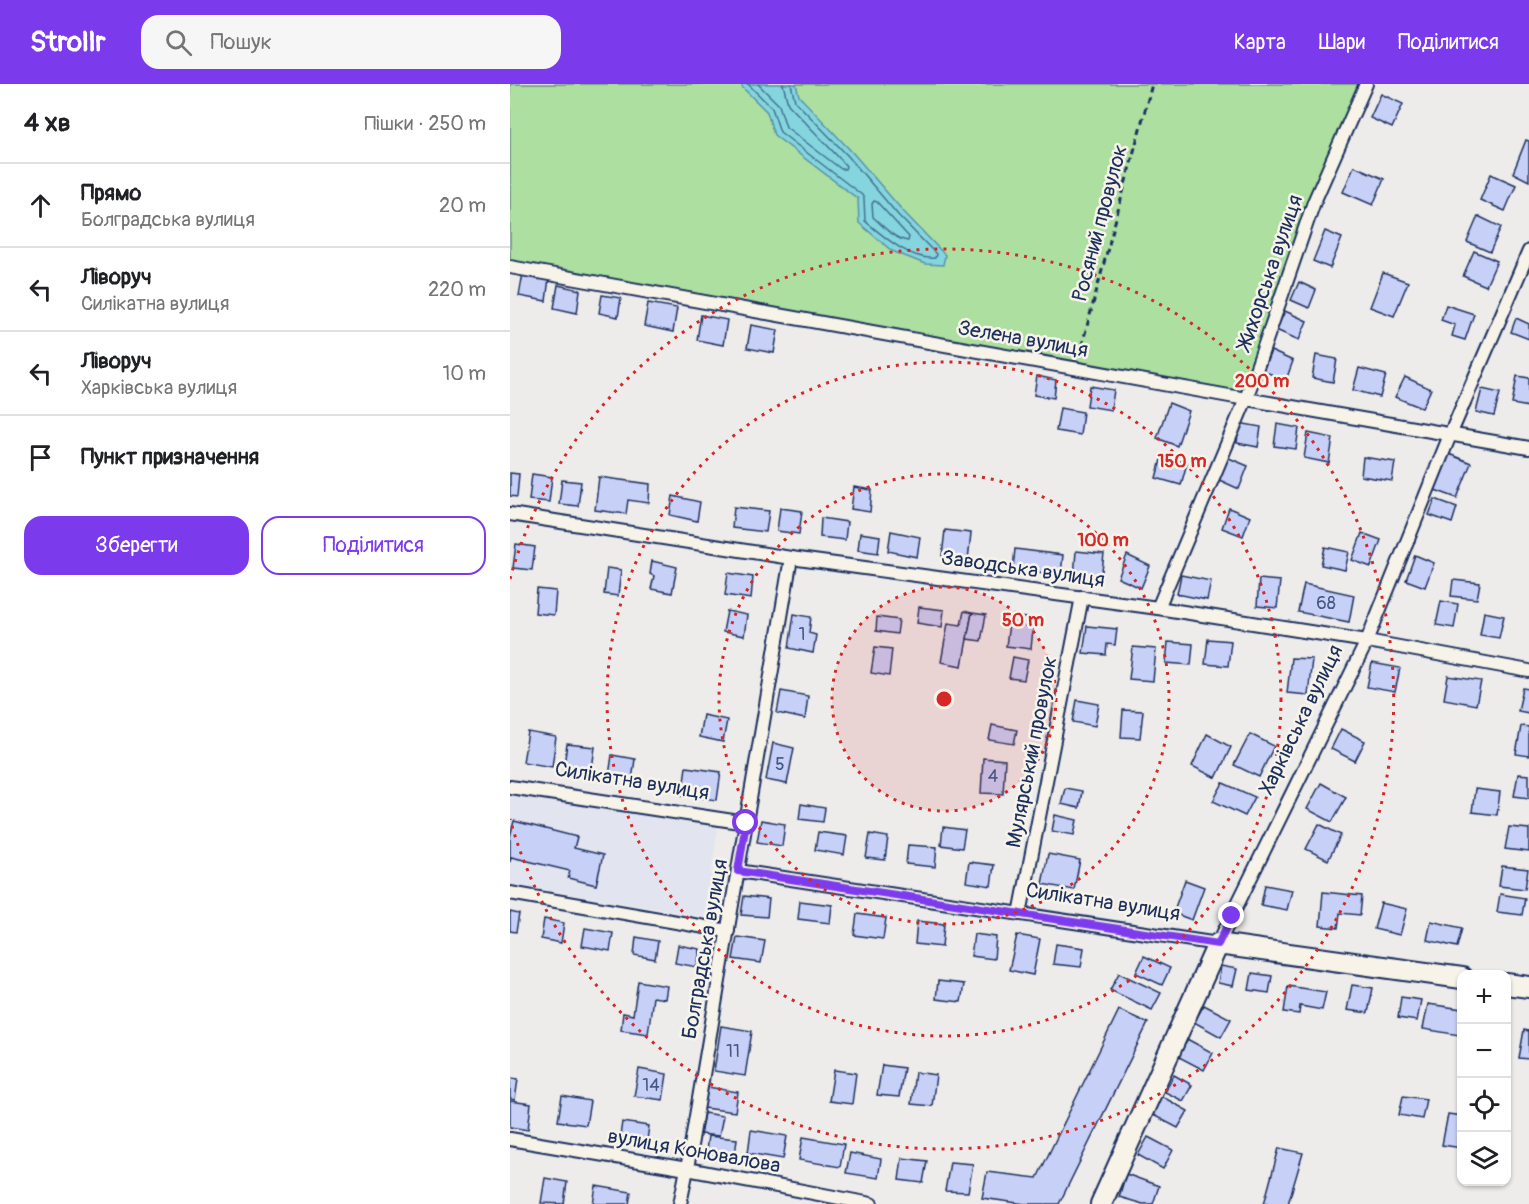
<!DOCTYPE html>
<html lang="uk">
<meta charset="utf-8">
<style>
:root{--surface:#fff;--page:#f6f6f6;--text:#202124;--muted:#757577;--line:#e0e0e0;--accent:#7c3aed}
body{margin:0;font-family:Pangolin,sans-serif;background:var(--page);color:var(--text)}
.controls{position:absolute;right:18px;bottom:18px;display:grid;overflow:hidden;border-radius:12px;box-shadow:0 2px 4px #0004}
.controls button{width:54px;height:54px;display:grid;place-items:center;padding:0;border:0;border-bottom:2px solid var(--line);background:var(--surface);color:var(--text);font:30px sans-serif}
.stop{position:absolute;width:18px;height:18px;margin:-14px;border:4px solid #7c3aed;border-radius:50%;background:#fff}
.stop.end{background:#7c3aed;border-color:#fff;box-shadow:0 2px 6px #0008}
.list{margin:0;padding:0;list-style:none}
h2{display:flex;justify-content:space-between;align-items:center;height:78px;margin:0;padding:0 24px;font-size:26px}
h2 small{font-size:20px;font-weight:400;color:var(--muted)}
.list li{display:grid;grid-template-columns:39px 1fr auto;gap:18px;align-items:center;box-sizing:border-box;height:84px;padding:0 24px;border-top:2px solid var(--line)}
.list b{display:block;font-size:22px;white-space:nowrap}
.list p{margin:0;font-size:20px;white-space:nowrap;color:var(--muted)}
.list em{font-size:20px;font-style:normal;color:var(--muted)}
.actions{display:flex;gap:12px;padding:18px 24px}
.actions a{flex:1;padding:14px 0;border:2px solid var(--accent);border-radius:18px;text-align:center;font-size:21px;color:var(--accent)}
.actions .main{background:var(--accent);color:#fff}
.icon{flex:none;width:33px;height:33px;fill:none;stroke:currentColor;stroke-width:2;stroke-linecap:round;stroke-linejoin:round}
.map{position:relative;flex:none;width:1019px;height:1120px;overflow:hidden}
header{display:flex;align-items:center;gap:36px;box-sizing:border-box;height:84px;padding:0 30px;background:var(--accent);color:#fff}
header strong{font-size:28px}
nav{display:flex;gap:33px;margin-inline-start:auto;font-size:21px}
.search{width:420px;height:54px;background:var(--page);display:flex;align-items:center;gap:15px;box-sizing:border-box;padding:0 21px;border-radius:18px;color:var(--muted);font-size:22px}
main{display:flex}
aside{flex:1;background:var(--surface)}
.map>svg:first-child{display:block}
.built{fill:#e2e4ef}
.green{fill:#acdfa0;stroke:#64877f;stroke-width:1.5}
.water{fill:#84d5de;stroke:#5a93ab;stroke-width:1.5}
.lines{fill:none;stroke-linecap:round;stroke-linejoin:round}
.shore{stroke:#457191;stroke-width:1.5}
.building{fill:#c7d0f7;stroke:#1b2f5e;stroke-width:1.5}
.street-casing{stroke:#1b2f5e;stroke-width:16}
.primary-casing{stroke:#1b2f5e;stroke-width:24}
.path{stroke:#1b2f5e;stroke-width:3;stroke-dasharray:6 4.5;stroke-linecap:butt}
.street{stroke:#f7f3e8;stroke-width:12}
.primary{stroke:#f7f3e8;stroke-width:20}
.route{stroke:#7c3aed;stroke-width:8}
.ring{fill:none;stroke:#d62828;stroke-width:3;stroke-dasharray:3 6}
.labels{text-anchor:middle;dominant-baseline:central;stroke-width:5;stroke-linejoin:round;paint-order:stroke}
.number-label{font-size:18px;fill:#465784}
.street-label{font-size:21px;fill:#1b2f5e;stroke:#f7f3e8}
.centre{fill:#d62828;stroke:#f7f3e8;stroke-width:3}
.ring-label{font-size:18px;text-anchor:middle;font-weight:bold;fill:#d62828;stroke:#f7f3e8;stroke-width:5;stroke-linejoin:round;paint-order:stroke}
</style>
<header>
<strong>Strollr</strong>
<div class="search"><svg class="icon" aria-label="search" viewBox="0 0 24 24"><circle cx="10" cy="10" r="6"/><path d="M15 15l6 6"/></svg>Пошук</div>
<nav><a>Карта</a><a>Шари</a><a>Поділитися</a></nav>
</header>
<main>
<aside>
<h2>4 хв<small>Пішки · 250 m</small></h2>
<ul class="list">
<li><svg class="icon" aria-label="ahead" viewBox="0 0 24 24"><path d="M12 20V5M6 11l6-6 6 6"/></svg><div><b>Прямо</b><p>Болградська вулиця</p></div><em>20 m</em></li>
<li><svg class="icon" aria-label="left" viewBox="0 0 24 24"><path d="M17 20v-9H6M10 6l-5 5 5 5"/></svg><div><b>Ліворуч</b><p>Силікатна вулиця</p></div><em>220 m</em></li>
<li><svg class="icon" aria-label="left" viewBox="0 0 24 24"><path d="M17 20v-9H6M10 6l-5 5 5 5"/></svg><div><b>Ліворуч</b><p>Харківська вулиця</p></div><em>10 m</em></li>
<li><svg class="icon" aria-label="arrive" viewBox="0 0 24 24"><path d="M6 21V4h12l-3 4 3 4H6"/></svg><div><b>Пункт призначення</b></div></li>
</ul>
<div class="actions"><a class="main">Зберегти</a><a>Поділитися</a></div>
</aside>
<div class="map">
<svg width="1019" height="1120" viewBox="0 0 1019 1120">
<rect width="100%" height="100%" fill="#edeceb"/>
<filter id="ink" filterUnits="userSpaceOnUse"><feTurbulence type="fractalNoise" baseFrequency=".0167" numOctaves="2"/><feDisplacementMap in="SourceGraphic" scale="12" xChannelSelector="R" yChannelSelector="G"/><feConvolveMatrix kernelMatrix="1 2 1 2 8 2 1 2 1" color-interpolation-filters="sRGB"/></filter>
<g filter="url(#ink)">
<path class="built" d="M0,710L208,744L194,833L0,800Z"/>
<path class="green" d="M0,0H856L804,118L736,315L0,183Z"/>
<path class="water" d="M232,0H286L289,12L342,68L393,127L435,171L433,181L415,180L382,167L349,139L348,115L264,51L257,28L232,3Z"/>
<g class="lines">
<g class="shore">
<path d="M238,0L262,24L270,48L352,111L354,115L355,137C373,152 401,177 425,174L426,170L388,131L338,72L285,17L281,0"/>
<path d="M248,0L269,21L276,43L331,85H335L336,82L332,77L278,20L273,0"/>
<path d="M364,117L367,118L399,153L398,157C385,156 373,142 363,133L362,120Z"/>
</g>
</g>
<g class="building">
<path d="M871,10L893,20L882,44L860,34Z"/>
<path d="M1016,56L1019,57V97L1003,89Z"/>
<path d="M844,82L874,95L863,121L833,108Z"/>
<path d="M981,90L1006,101L995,127L970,116Z"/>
<path d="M968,132L991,143L980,168L957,158Z"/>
<path d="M815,147L832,154L820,184L803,177Z"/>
<path d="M964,167L987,177L976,202L953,192Z"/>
<path d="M13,189L39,194L36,217L9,212Z"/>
<path d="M873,189L898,198L884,232L860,223Z"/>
<path d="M789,198L806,206L799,224L781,216Z"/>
<path d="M48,201L70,206L67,229L44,224Z"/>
<path d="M92,211L111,214L108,233L89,229Z"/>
<path d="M138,219L167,224L163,248L134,242Z"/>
<path d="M936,221L964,230L955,256L942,252L945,241L931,236Z"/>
<path d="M775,227L797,237L789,256L766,246Z"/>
<path d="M191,231L217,236L213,261L187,256Z"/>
<path d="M1006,234L1019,240V255L1001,248Z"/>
<path d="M241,241L268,246L264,269L237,264Z"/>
<path d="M761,267L783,277L776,296L753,287Z"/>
<path d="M806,271L827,275L823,298L802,294Z"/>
<path d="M849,284L876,291L870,313L843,306Z"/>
<path d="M527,292L546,296L544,314L524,311Z"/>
<path d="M1007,292L1019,294V323L1002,320Z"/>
<path d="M895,293L921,305L912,324L885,313Z"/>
<path d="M580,302L604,306L601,326L577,322Z"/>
<path d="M972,305L990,309L984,332L966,328Z"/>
<path d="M659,319L679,327L667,362L647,354Z"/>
<path d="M550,324L573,328L570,351L546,347Z"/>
<path d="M729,339L751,343L748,363L727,359Z"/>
<path d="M767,340L789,344L786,365L764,362Z"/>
<path d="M798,349L823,354L819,379L794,374Z"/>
<path d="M939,370L961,379L947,414L925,406Z"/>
<path d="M652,372L677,379L671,401L646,394Z"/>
<path d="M714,372L738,382L729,405L705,394Z"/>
<path d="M853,373L885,378L882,397L851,392Z"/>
<path d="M0,389L9,390L7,413L0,412Z"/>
<path d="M22,390L42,393L39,418L19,416Z"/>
<path d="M89,393L140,400L139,419L118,416L116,430L85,426Z"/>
<path d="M52,396L71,398L68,422L49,420Z"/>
<path d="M344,403L362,406L360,428L341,425Z"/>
<path d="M163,412L190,418L187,437L160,431Z"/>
<path d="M925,415L947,423L942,439L919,431Z"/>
<path d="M224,423L259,427L256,448L222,444Z"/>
<path d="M270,424L292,427L289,450L267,447Z"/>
<path d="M719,424L740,433L733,452L712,444Z"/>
<path d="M311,434L337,438L335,456L310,453Z"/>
<path d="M435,446L461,449L458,476L432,472Z"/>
<path d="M381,447L410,453L407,473L378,467Z"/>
<path d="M350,449L370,452L368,469L348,466Z"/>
<path d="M852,449L871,456L861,483L842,476Z"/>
<path d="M6,460L25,463L22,486L3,484Z"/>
<path d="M815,463L839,468L835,486L811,481Z"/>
<path d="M505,465L553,471L551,491L503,485Z"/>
<path d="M566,467L594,470L591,496L564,493Z"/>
<path d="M617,471L640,482L631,504L608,494Z"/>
<path d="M905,471L924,479L915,503L896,496Z"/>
<path d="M142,477L167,483L162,509L141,505L144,492L140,490Z"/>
<path d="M97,484L111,486L108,512L94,510Z"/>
<path d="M218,489L243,493L241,515L215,511Z"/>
<path d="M671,491L701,497L697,516L667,510Z"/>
<path d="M749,495L770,497L767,524L747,522Z"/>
<path d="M943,496L970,499L967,515L941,512Z"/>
<path d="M794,500L844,511L839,538L788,528Z"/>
<path d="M27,505L46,507L44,531L25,529Z"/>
<path d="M931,517L948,520L944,544L926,541Z"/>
<path d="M409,523L434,526L432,543L407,539Z"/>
<path d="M217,527L237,531L234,552L213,548Z"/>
<path d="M454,527L462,529L452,582L431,578L438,539L451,541Z"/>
<path d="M974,528L994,532L989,554L970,551Z"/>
<path d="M462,529L476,531L471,557L457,555Z"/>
<path d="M284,530L301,533L299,549L306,551L303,569L279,564Z"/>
<path d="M500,532L524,535L521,565L496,562Z"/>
<path d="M367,533L389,536L387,550L366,547Z"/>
<path d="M577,542L607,545L605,561L597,560L596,571L573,569Z"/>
<path d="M698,555L721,557L718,582L695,580Z"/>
<path d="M658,558L683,560L681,581L656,579Z"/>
<path d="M365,563L382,565L379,592L361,589Z"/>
<path d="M623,563L646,565L643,597L619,595Z"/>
<path d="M503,573L518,576L514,596L499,594Z"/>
<path d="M781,574L802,575L798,611L777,609Z"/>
<path d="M862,579L890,584L885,608L857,603Z"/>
<path d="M938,592L971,597L966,621L934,615Z"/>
<path d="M1013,604L1019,605V629L1008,627Z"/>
<path d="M271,607L298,612L295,635L267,629Z"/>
<path d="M567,616L589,620L585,642L563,638Z"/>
<path d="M613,626L633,627L630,654L611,653Z"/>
<path d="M193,631L217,636L213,658L189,653Z"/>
<path d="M482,641L507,646L504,660L479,656Z"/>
<path d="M1011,642L1019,643V672L1006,670Z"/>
<path d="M831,645L855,657L845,677L821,665Z"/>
<path d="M18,648L46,653L42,683L13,678Z"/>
<path d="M697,650L721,663L706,694L682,682Z"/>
<path d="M740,650L764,662L749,693L724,681Z"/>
<path d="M263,659L284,664L277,700L256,696Z"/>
<path d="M57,660L85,663L81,692L53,688Z"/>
<path d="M102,671L125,675L122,696L99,692Z"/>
<path d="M473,674L495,676L493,710L471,709Z"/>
<path d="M176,683L211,688L207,716L172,711Z"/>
<path d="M1008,690L1019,691V714L1004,712Z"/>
<path d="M713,699L745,713L735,732L703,717Z"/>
<path d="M811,699L836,713L822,738L797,725Z"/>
<path d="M555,704L572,707L569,724L551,720Z"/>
<path d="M965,705L990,708L987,731L962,728Z"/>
<path d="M291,720L315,724L313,738L289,735Z"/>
<path d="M545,731L567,736L564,751L542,747Z"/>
<path d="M251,736L275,740L272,762L247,758Z"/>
<path d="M4,737L67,753L64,764L93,771L86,801L58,794L60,787L1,773L0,778V753Z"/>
<path d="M809,740L831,751L818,776L796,765Z"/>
<path d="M433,743L455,746L452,764L431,761Z"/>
<path d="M999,743L1019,745V768L995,765Z"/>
<path d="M308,748L337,752L334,771L305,766Z"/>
<path d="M360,750L378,753L375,776L356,774Z"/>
<path d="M398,761L427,763L425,783L396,780Z"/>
<path d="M538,770L570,776L564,806L532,800Z"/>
<path d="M459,778L484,781L481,802L456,798Z"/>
<path d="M992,782L1018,785L1015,805L989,802Z"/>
<path d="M675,796L694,803L682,836L663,829Z"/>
<path d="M755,801L782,806L777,826L751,821Z"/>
<path d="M813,808L852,812L850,831L830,829L828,844L810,842Z"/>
<path d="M990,810L1015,814L1012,831L987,828Z"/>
<path d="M234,812L259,815L257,833L231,831Z"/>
<path d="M290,817L322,821L320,839L288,835Z"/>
<path d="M871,819L897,825L890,851L864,845Z"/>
<path d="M0,828L9,830L6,848L0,847Z"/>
<path d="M347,830L376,834L373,855L344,851Z"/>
<path d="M34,835L54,839L51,859L31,855Z"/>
<path d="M407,837L434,840L432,863L405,860Z"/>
<path d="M921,837L952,844L947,863L917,856Z"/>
<path d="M75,844L103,849L100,867L72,862Z"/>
<path d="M464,850L486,853L484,875L461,872Z"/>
<path d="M507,851L530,855L523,891L499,886Z"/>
<path d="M126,853L148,857L145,875L124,871Z"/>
<path d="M227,853L255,857L251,879L223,875Z"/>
<path d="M546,860L574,864L571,883L543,880Z"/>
<path d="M168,861L190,865L187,883L165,879Z"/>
<path d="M634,872L660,884L652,901L626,889Z"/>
<path d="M711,882L727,885L723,902L708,899Z"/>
<path d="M609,889L651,909L642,926L600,906Z"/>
<path d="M742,889L762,892L759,909L739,906Z"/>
<path d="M128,897L157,902L155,915L143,913L138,950L111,946L113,929L123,931Z"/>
<path d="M428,897L454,900L451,918L426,915Z"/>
<path d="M842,901L863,904L858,929L837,926Z"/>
<path d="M778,902L816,908L812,926L790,922L789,930L774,928Z"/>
<path d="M891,913L911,916L907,937L888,934Z"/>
<path d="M918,920L952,925V938L949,951L913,945Z"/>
<path d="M694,921L721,935L711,953L684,938Z"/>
<path d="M609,926L638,939L549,1120H515L472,1114L477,1088L527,1094Z"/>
<path d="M211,942L242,947L235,992L204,987Z"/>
<path d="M1014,946L1019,947V975L1009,974Z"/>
<path d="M677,955L703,969L694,986L667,972Z"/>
<path d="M372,981L394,984L389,1013L367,1011Z"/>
<path d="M129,985L157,990L153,1016L124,1012Z"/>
<path d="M324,986L346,989L342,1020L319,1017Z"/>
<path d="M405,988L426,991L422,1022L401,1020Z"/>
<path d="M664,991L682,1001L673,1017L655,1008Z"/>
<path d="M0,994L8,995L5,1016L0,1015Z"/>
<path d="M198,1003L228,1008L225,1028L194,1024Z"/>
<path d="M52,1012L80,1017L76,1041L48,1037Z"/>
<path d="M651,1012L678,1027L668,1044L641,1030Z"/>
<path d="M893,1012L916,1015L912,1035L889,1031Z"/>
<path d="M0,1017L21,1020L18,1046L0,1043Z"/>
<path d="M194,1029L213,1032L209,1052L190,1050Z"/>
<path d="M938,1030L952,1032V1064L932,1061Z"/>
<path d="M112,1038L139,1042L136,1063L109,1059Z"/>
<path d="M241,1046L277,1052L273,1075L238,1069Z"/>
<path d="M198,1052L227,1055L224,1078L195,1074Z"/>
<path d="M293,1053L334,1060L330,1083L289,1076Z"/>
<path d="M638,1053L663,1066L653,1085L628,1071Z"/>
<path d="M769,1064L793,1069L778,1120H754Z"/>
<path d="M340,1069L371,1075L368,1094L336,1089Z"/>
<path d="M392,1074L417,1077L413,1099L389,1096Z"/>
<path d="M440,1078L463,1080L458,1108L435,1107Z"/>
<path d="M616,1090L649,1102L643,1120H633L609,1113Z"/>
<path d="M35,1094L57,1098L54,1120L31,1119Z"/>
<path d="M86,1102L121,1108L119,1120H83Z"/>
</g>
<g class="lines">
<g class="street-casing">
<g id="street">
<path d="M0,183L736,315L1019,364"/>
<path d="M0,430L281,474L648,524L857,557L1019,587"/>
<path d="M648,524L736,315L804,118L856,0"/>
<path d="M0,703L236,739"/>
<path d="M228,787L708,860L857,557L940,351L1019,167"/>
<path d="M0,809L218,847"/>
<path d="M510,830L572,513"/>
<path d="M0,1055L177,1085L361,1120"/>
<path d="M170,1120L177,1085L281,474"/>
</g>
</g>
<g class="primary-casing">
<g id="primary">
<path d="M996,900L1019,903"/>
<path d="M591,1120L708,860L952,894"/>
</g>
</g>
<path class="path" d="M569,272L642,0"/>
<use href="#street" class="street"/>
<use href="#primary" class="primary"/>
</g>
</g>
<g class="lines" filter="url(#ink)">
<path class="route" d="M236,739L228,787L708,860L722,832"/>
</g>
<circle cx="434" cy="615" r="112" fill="#d62828" fill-opacity=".12"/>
<g class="ring">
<circle cx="434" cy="615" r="112"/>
<circle cx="434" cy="615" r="225"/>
<circle cx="434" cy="615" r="337"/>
<path d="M0 495A450 450 0 1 1 0 735"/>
</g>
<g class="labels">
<g class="number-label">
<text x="816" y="519">68</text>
<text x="292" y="550">1</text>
<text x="270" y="680">5</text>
<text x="483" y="692">4</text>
<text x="223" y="967">11</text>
<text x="141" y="1001">14</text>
</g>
<g class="street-label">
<text transform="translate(590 139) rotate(-75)">Росяний провулок</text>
<text transform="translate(760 188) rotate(-71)">Жихорська вулиця</text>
<text transform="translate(513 255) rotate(10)">Зелена вулиця</text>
<text transform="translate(513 485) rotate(8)">Заводська вулиця</text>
<text transform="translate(791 636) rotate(-64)">Харківська вулиця</text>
<text transform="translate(522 668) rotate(-79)">Мулярський провулок</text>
<text transform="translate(122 697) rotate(9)">Силікатна вулиця</text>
<text transform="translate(593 818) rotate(9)">Силікатна вулиця</text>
<text transform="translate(195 865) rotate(-80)">Болградська вулиця</text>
<text transform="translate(184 1067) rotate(10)">вулиця Коновалова</text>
</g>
</g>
<circle cx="434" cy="615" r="9" class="centre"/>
<g class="ring-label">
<text x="752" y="303">200 m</text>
<text x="672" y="383">150 m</text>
<text x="593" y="462">100 m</text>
<text x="513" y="542">50 m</text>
</g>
</svg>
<div class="controls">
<button>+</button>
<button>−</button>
<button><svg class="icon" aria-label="locate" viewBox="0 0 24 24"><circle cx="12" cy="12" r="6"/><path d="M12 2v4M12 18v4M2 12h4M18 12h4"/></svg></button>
<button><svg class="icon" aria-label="layers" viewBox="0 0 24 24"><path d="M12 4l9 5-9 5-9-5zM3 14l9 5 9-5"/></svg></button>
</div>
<div class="stop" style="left:236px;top:739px"></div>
<div class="stop end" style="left:722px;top:832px"></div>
</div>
</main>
